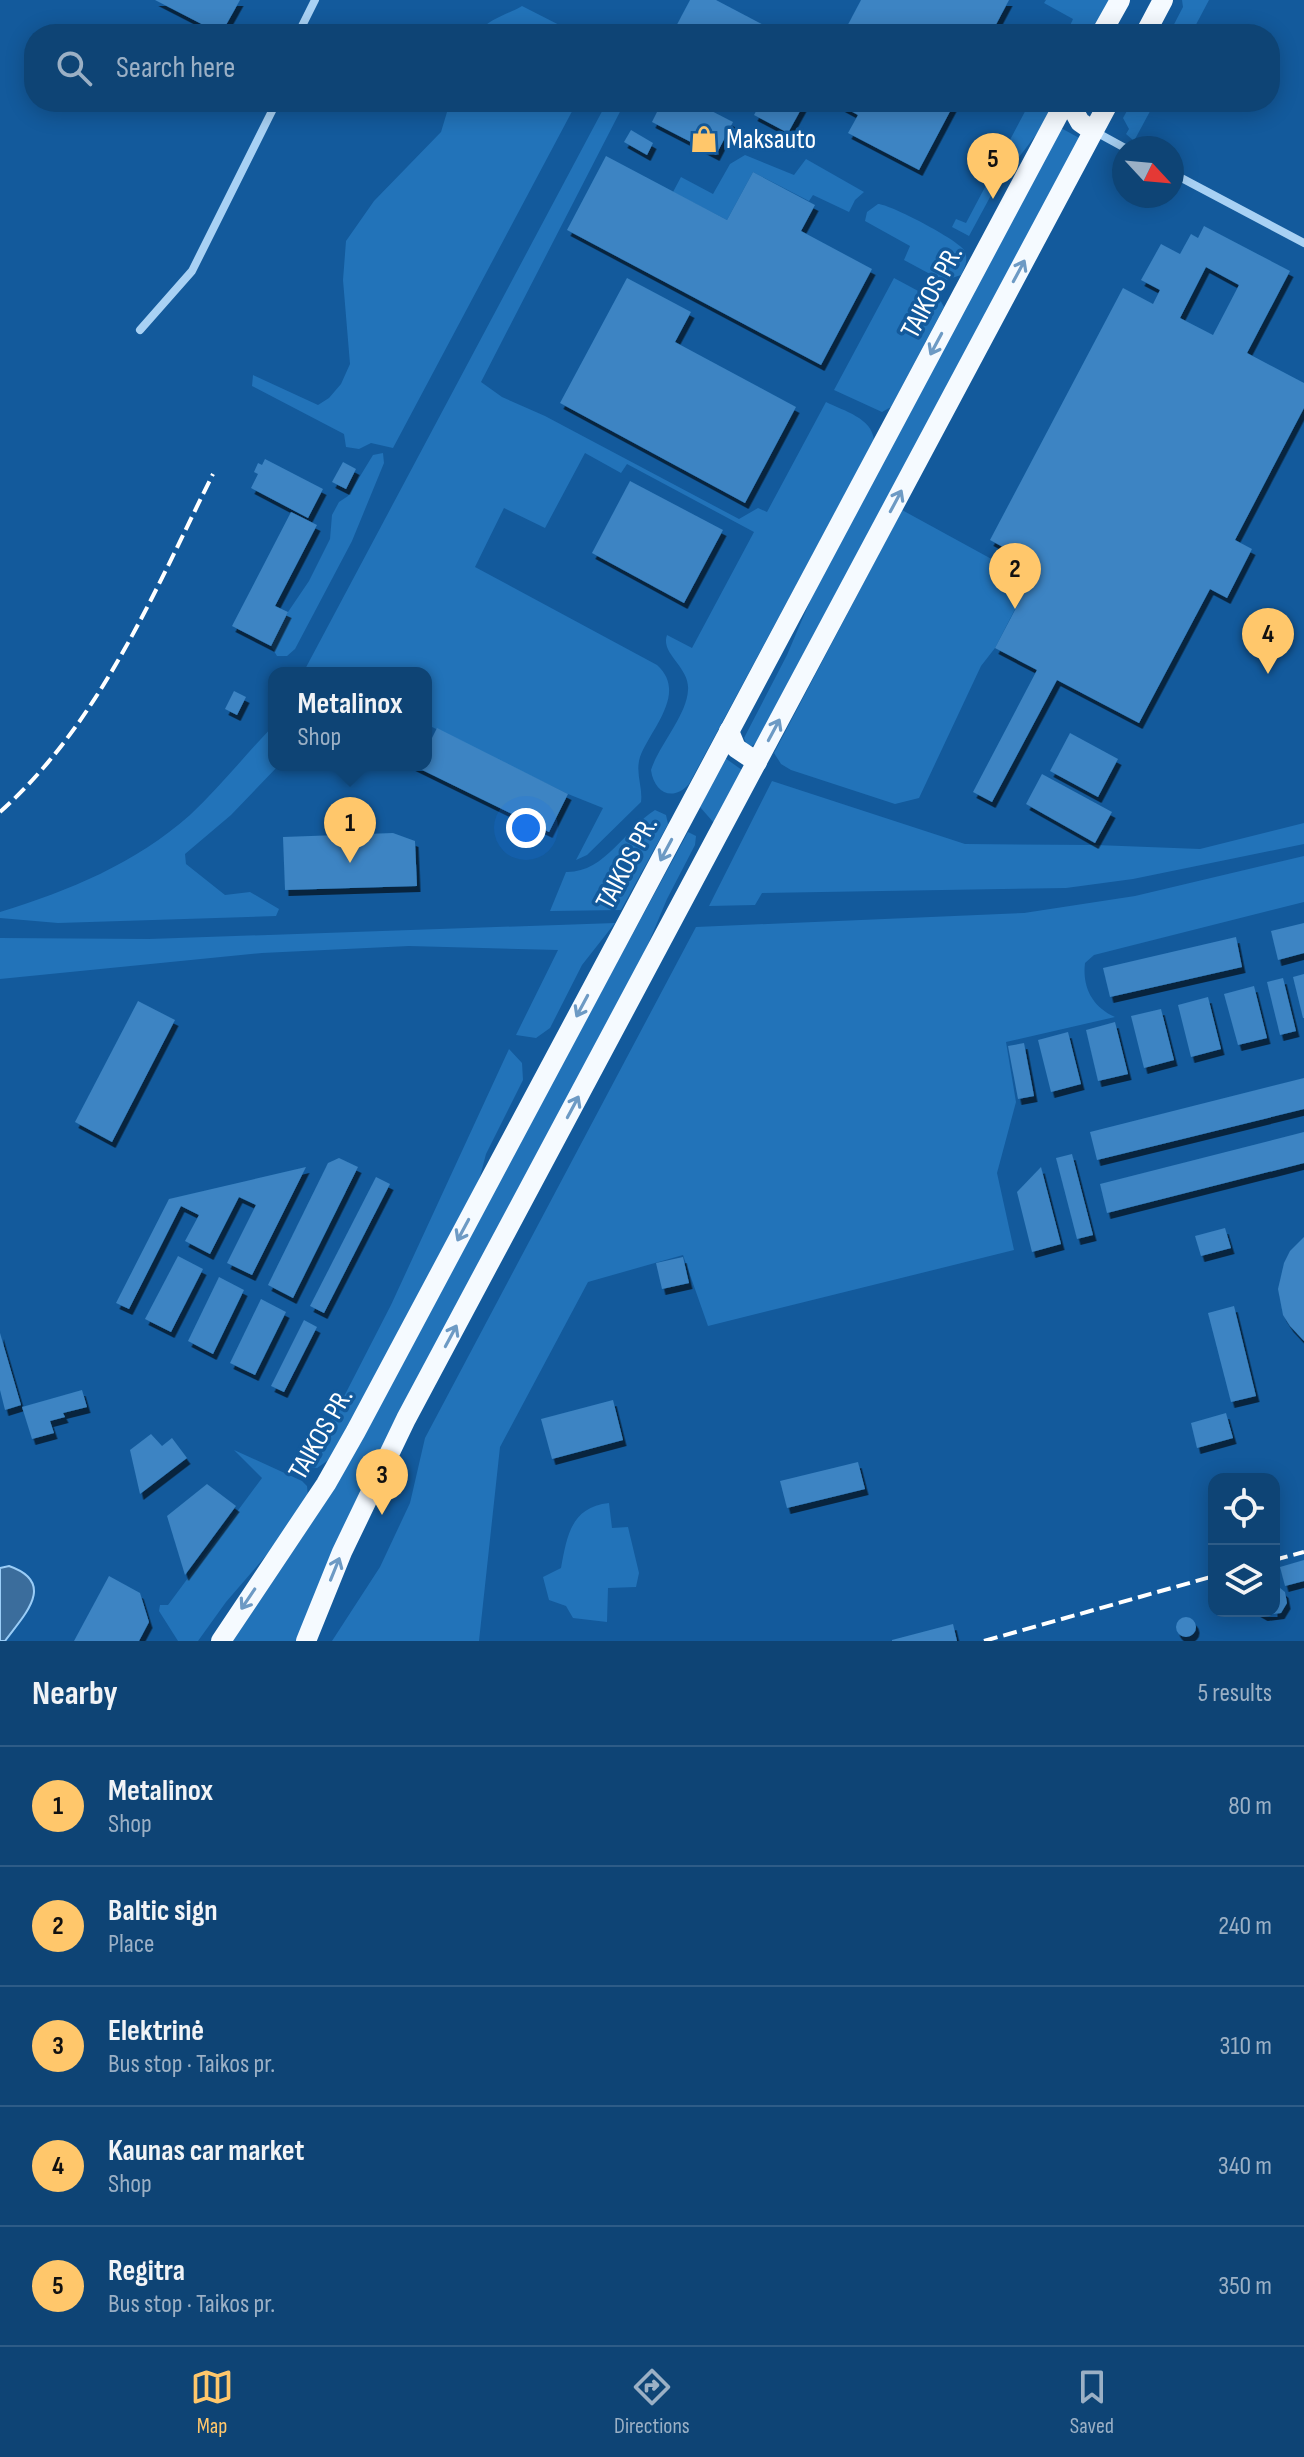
<!DOCTYPE html>
<meta charset="utf-8">
<style>
:root{--surface:#0e4475;--page:#174b7a;--text:#f1f3f6;--muted:#9bb0c5;--line:#2e5c87;--accent:#ffc76b}
body{margin:0;font-family:"Sofia Sans Condensed",sans-serif;background:var(--page);color:var(--text)}
.controls{position:absolute;right:24px;bottom:24px;display:grid;overflow:hidden;border-radius:16px;box-shadow:0 4px 20px #0003}
.controls button{width:72px;height:72px;display:grid;place-items:center;padding:0;border:0;border-bottom:2px solid var(--line);background:var(--surface);color:var(--text);font:40px sans-serif}
.compass{position:absolute;left:1112px;top:136px;width:72px;height:72px;border-radius:50%;background:var(--surface);box-shadow:0 4px 20px #0003;rotate:116deg}
.you{position:absolute;left:526px;top:828px;width:28px;height:28px;margin:-20px;border:6px solid #fff;border-radius:50%;background:#1a73e8;box-shadow:0 0 0 12px #1a73e833}
.badge{display:grid;place-items:center;width:52px;height:52px;border-radius:50%;background:var(--accent);color:#111;font-size:26px;font-weight:700}
.pin{position:absolute;translate:-50% -66px;filter:drop-shadow(0 2px 4px #0008)}
.pin::after{content:'';position:absolute;top:42px;width:28px;height:24px;background:inherit;clip-path:polygon(0 0,100% 0,50% 100%)}
.popup{position:absolute;left:268px;top:667px;width:164px;height:104px;box-sizing:border-box;display:grid;place-content:center;border-radius:16px;background:var(--surface);filter:drop-shadow(0 2px 6px #0005);font-size:26px;white-space:nowrap;color:var(--muted)}
.popup b{font-size:30px;color:var(--text)}
.popup::after{content:'';position:absolute;left:50%;top:100%;margin-left:-16px;border:16px solid transparent;border-top-color:var(--surface)}
.list{margin:0;padding:0;list-style:none}
h2{display:flex;justify-content:space-between;align-items:center;height:104px;margin:0;padding:0 32px;font-size:34px}
h2 small{font-size:26px;font-weight:400;color:var(--muted)}
.list li{display:grid;grid-template-columns:52px 1fr auto;gap:24px;align-items:center;box-sizing:border-box;height:120px;padding:0 32px;border-top:2px solid var(--line)}
.list b{display:block;font-size:30px;white-space:nowrap}
.list p{margin:0;font-size:26px;white-space:nowrap;color:var(--muted)}
.list em{font-size:26px;font-style:normal;color:var(--muted)}
.icon{flex:none;width:44px;height:44px;fill:none;stroke:currentColor;stroke-width:2;stroke-linecap:round;stroke-linejoin:round}
.map{position:relative;flex:none;width:1304px;height:1641px;overflow:hidden}
.search{position:absolute;background:var(--surface);box-shadow:0 4px 20px #0003;left:24px;right:24px;top:24px;height:88px;display:flex;align-items:center;gap:20px;box-sizing:border-box;padding:0 28px;border-radius:32px;color:var(--muted);font-size:30px}
.sheet{height:704px;background:var(--surface)}
nav{display:flex;justify-content:space-around;align-items:center;box-sizing:border-box;height:112px;border-top:2px solid var(--line);background:var(--surface);font-size:22px;color:var(--muted)}
nav a{display:grid;justify-items:center;gap:4px}
nav .on{color:var(--accent)}
.map>svg:first-child{display:block}
.green{fill:#2273b9}
.water{fill:#3b6d9c;stroke:#9acdf7;stroke-width:2}
.building{fill:#3c84c3;fill-rule:evenodd;filter:url(#shadow)}
.lines{fill:none;stroke-linecap:round;stroke-linejoin:round}
.street{stroke:#a8d1f4;stroke-width:8}
.primary{stroke:#f5faff;stroke-width:20}
.rail{stroke:#fff;stroke-width:4;stroke-dasharray:14 6;stroke-linecap:butt}
.oneway{stroke:#6d9ac4}
.labels{text-anchor:middle;dominant-baseline:central;stroke-width:7;stroke-linejoin:round;paint-order:stroke}
.poi-label{font-size:28px;fill:#fff;stroke:#135a9c;text-anchor:start}
.street-label{font-size:28px;fill:#fff;stroke:#135a9c}
</style>
<div class="map">
<svg width="1304" height="1641" viewBox="0 0 1304 1641">
<defs>
<filter id="shadow"><feDropShadow dx="3.5" dy="6" stdDeviation="0" flood-color="#0009"/></filter>
</defs>
<rect width="100%" height="100%" fill="#135a9c"/>
<g class="green">
<path d="M1046,0H1110L1091,34H1066L1073,19L1044,3Z"/>
<path d="M1182,0H1209L1191,34H1169L1183,7Z"/>
<path d="M522,6L577,34H478C487,19 507,15 522,6Z"/>
<path d="M450,102H577L393,448L371,443L359,449L346,447L344,434L252,386L253,375L318,405L329,398L341,384L350,364L343,280L346,241L374,201L441,132Z"/>
<path d="M607,102H625L481,382L502,397L545,416L739,519L758,508L767,512L826,402C844,411 872,418 874,440L689,784C673,802 654,793 651,770C659,745 687,715 688,690C690,667 660,654 667,635L692,648L754,532L627,464L621,473L585,453L545,528L504,508L475,567L657,665C688,693 651,728 640,757C635,773 643,787 641,802L587,855L576,860L603,808L568,794L426,724V673H303Z"/>
<path d="M1030,102H1054L1039,131L1013,165L1009,162L969,236L952,227L956,219L966,223Z"/>
<path d="M1132,102H1155L1134,141L1126,134L1129,129L1123,118Z"/>
<path d="M1061,128L1081,139L757,742L752,746L747,745L744,738L787,655L819,580Z"/>
<path d="M745,155L794,175L806,159L864,192L855,200L849,212L813,195L809,201L753,172L727,220L673,192L681,177L713,194L730,164Z"/>
<path d="M878,204C890,204 958,240 964,250C969,259 965,267 961,275L943,281L904,260L910,246L865,221L867,212Z"/>
<path d="M894,278L935,300L938,296L944,307L891,407L882,412L834,390Z"/>
<path d="M383,453L384,463L352,541L295,649L287,656H277L271,646L288,612L309,581L330,539L332,515L339,502L348,496L373,455Z"/>
<path d="M902,510L1030,580L995,648L981,666L919,798L895,804L791,770L781,764L774,753Z"/>
<path d="M274,725V765H279L231,815L185,854L186,864L225,895L250,892L279,909L276,916L58,923L0,918V912C69,891 136,863 190,815C220,787 246,754 274,725Z"/>
<path d="M725,758L742,770L714,823L700,807Z"/>
<path d="M772,781L965,844L1096,845L1200,849L1304,823V844L1133,879L1066,888L762,893L755,905L709,906Z"/>
<path d="M655,810L666,815L668,824L621,910L550,911L566,872C605,873 625,829 655,810Z"/>
<path d="M688,832L696,836L695,845L667,899L641,961L335,1546L296,1641H233L317,1515Z"/>
<path d="M1304,856V902L1094,955L1085,963C1082,988 1093,1007 1115,1017L1006,1042L1016,1102L997,1173L1014,1250L708,1326L683,1255L588,1282L500,1447L479,1641H332L380,1567L410,1503L425,1438L696,927L1024,913L1135,896Z"/>
<path d="M615,923L582,965L550,1028L536,1038L516,1035L558,950L409,946L262,953L0,979V938L149,939Z"/>
<path d="M509,1049L522,1063L523,1080L486,1154L477,1188L330,1459L317,1468L310,1467L307,1453L334,1416L391,1305Z"/>
<path d="M234,1450L302,1481L307,1486L308,1497L277,1543L226,1602L198,1641H178L159,1611L160,1605H168L262,1478Z"/>
<path d="M609,1503L612,1528L628,1527L639,1573L636,1587L608,1588L607,1622L573,1618L566,1606L549,1600L543,1577L561,1568C567,1536 571,1507 609,1503Z"/>
</g>
<path class="water" d="M9,1566C58,1583 23,1616 5,1641H0V1568Z"/>
<g class="building">
<path d="M155,0H240L221,34Z"/>
<path d="M690,0H716L773,30L770,34H672Z"/>
<path d="M861,0H1009L991,34H843Z"/>
<path d="M662,102H694L733,122L716,155L652,122Z"/>
<path d="M761,102H805L788,133L754,115Z"/>
<path d="M834,102H955L919,170L848,133L858,115Z"/>
<path d="M631,130L653,143L647,155L624,142Z"/>
<path d="M606,156L727,220L753,172L815,205L801,231L872,269L821,365L567,230Z"/>
<path d="M1204,226L1290,271L1247,353L1304,383V408L1235,540L1252,549L1227,598L1210,589L1139,723L1057,680L992,802L973,792L1037,670L995,648L1038,566L990,540L1123,288L1153,304L1160,290L1141,280L1161,244L1180,254L1191,234L1198,238ZM1206,267L1239,285L1213,335L1180,318Z"/>
<path d="M627,278L691,312L675,342L796,407L745,503L560,403Z"/>
<path d="M265,459L323,489L308,518L251,488L258,474L254,472L258,463L262,465Z"/>
<path d="M343,462L356,469L346,489L332,482Z"/>
<path d="M630,481L723,530L684,603L592,553Z"/>
<path d="M291,512L317,525L275,606L288,612L271,646L232,626Z"/>
<path d="M234,691L246,697L237,715L225,709Z"/>
<path d="M437,728L568,794L549,832L412,765H426V750Z"/>
<path d="M1070,733L1118,759L1098,797L1050,771Z"/>
<path d="M1042,774L1112,812L1095,843L1026,804Z"/>
<path d="M393,833L415,841L417,886L285,890L283,837Z"/>
<path d="M1304,923V953L1278,960L1271,931Z"/>
<path d="M1236,937L1242,967L1110,997L1103,968Z"/>
<path d="M1304,974V1018H1303L1293,977Z"/>
<path d="M1283,978L1296,1031L1280,1035L1267,982Z"/>
<path d="M1254,986L1267,1038L1238,1045L1224,994Z"/>
<path d="M1208,997L1221,1049L1191,1057L1178,1005Z"/>
<path d="M138,1001L175,1020L112,1142L75,1122Z"/>
<path d="M1161,1009L1174,1060L1144,1068L1131,1016Z"/>
<path d="M1115,1022L1128,1074L1098,1081L1086,1030Z"/>
<path d="M1068,1032L1081,1084L1051,1092L1038,1040Z"/>
<path d="M1024,1043L1034,1096L1018,1099L1008,1046Z"/>
<path d="M1304,1078V1109L1097,1160L1090,1132Z"/>
<path d="M1304,1132V1163L1107,1213L1100,1184Z"/>
<path d="M1072,1154L1093,1235L1077,1239L1056,1158Z"/>
<path d="M339,1158L358,1167L293,1298L268,1285L328,1163Z"/>
<path d="M306,1167L252,1275L227,1263L256,1205L239,1197L210,1254L185,1241L199,1215L181,1206L129,1309L116,1303L169,1199Z"/>
<path d="M1041,1167L1061,1244L1032,1252L1017,1192Z"/>
<path d="M376,1177L390,1184L324,1313L310,1306Z"/>
<path d="M1225,1228L1231,1248L1201,1256L1195,1236Z"/>
<path d="M1304,1237V1341L1290,1326L1283,1315L1278,1289L1284,1263L1290,1251Z"/>
<path d="M178,1256L203,1269L171,1332L145,1319Z"/>
<path d="M683,1257L689,1283L662,1289L656,1263Z"/>
<path d="M219,1277L244,1290L213,1354L188,1341Z"/>
<path d="M261,1299L286,1312L255,1375L230,1363Z"/>
<path d="M1234,1306L1256,1396L1231,1402L1208,1313Z"/>
<path d="M304,1320L317,1327L284,1392L271,1386Z"/>
<path d="M0,1333L21,1405L5,1410L0,1390Z"/>
<path d="M82,1390L87,1407L63,1413L65,1417L50,1421L54,1433L32,1439L22,1407Z"/>
<path d="M613,1400L623,1440L552,1459L541,1419Z"/>
<path d="M1226,1413L1233,1438L1197,1448L1191,1423Z"/>
<path d="M151,1434L162,1446L172,1438L187,1458L140,1494L130,1450Z"/>
<path d="M858,1462L865,1489L787,1508L780,1481Z"/>
<path d="M207,1484L236,1506L185,1575L167,1516Z"/>
<path d="M1304,1560V1581L1285,1586L1280,1567Z"/>
<path d="M109,1576L140,1593L149,1622L139,1641H74Z"/>
<path d="M1274,1583L1285,1592L1287,1603L1281,1613L1264,1615L1257,1611H1274Z"/>
<circle cx="1186" cy="1627" r="10"/>
<path d="M953,1624L957,1641H892V1640Z"/>
</g>
<g class="lines">
<g class="street">
<path d="M298,34L315,0"/>
<path d="M1094,131L1125,148"/>
<path d="M1172,173L1304,243"/>
<path d="M140,330L192,271L274,107V102"/>
</g>
<g class="primary">
<path d="M1101,34L1120,0"/>
<path d="M1145,34L1163,0"/>
<path d="M1069,102L1080,122L1093,131"/>
<path d="M729,731L736,748L757,762"/>
<path d="M221,1641L326,1484L356,1431L1065,102"/>
<path d="M306,1641L342,1552L406,1419L1109,102"/>
</g>
<g class="rail">
<path d="M0,812C100,723 154,592 213,474"/>
<path d="M1274,1560L1304,1552"/>
<path d="M984,1641L1214,1576"/>
</g>
</g>
<defs><path id="oneway-shaft" d="M-6 0H5M1.5-3L5.5 0L1.5 3" fill="none" stroke-width="1.6" stroke-linecap="round" stroke-linejoin="round" transform="scale(2)"/></defs>
<g class="oneway">
<use href="#oneway-shaft" transform="translate(1019 271) rotate(-62)"/>
<use href="#oneway-shaft" transform="translate(936 344) rotate(118)"/>
<use href="#oneway-shaft" transform="translate(896 501) rotate(-62)"/>
<use href="#oneway-shaft" transform="translate(774 730) rotate(-62)"/>
<use href="#oneway-shaft" transform="translate(666 850) rotate(118)"/>
<use href="#oneway-shaft" transform="translate(582 1006) rotate(118)"/>
<use href="#oneway-shaft" transform="translate(573 1107) rotate(-62)"/>
<use href="#oneway-shaft" transform="translate(463 1230) rotate(118)"/>
<use href="#oneway-shaft" transform="translate(451 1336) rotate(-62)"/>
<use href="#oneway-shaft" transform="translate(335 1569) rotate(-68)"/>
<use href="#oneway-shaft" transform="translate(248 1599) rotate(124)"/>
</g>
<defs>
<g id="shop-bare" transform="scale(2.16)"><path d="M-5-2.5h2.3a2.7 3.5 0 0 1 5.4 0H5L5.5 6h-11ZM-1.5-2.5h3a1.5 2.3 0 0 0-3 0Z" fill="#ffc76b" stroke="#135a9c" stroke-width="2.5" paint-order="stroke"/></g>
</defs>
<g fill-rule="evenodd">
<use href="#shop-bare" x="704" y="139"/>
</g>
<g class="labels">
<g class="poi-label">
<text x="726" y="139">Maksauto</text>
</g>
<g class="street-label">
<text transform="translate(932 292) rotate(-62)">TAIKOS PR.</text>
<text transform="translate(627 863) rotate(-62)">TAIKOS PR.</text>
<text transform="translate(321 1434) rotate(-60)">TAIKOS PR.</text>
</g>
</g>
</svg>
<div class="controls">
<button><svg class="icon" aria-label="locate" viewBox="0 0 24 24"><circle cx="12" cy="12" r="6"/><path d="M12 2v4M12 18v4M2 12h4M18 12h4"/></svg></button>
<button><svg class="icon" aria-label="layers" viewBox="0 0 24 24"><path d="M12 4l9 5-9 5-9-5zM3 14l9 5 9-5"/></svg></button>
</div>
<svg class="compass" viewBox="-18 -18 36 36"><path d="M0-13l5 13h-10z" fill="#e53935"/><path d="M0 13l5-13h-10z" fill="#9bb0c5"/></svg>
<div class="you"></div>
<div class="pin badge" style="left:350px;top:863px">1</div>
<div class="popup"><b>Metalinox</b>Shop</div>
<div class="pin badge" style="left:1015px;top:609px">2</div>
<div class="pin badge" style="left:382px;top:1515px">3</div>
<div class="pin badge" style="left:1268px;top:674px">4</div>
<div class="pin badge" style="left:993px;top:199px">5</div>
<div class="search"><svg class="icon" aria-label="search" viewBox="0 0 24 24"><circle cx="10" cy="10" r="6"/><path d="M15 15l6 6"/></svg>Search here</div>
</div>
<section class="sheet">
<h2>Nearby<small>5 results</small></h2>
<ul class="list">
<li><span class="badge">1</span><div><b>Metalinox</b><p>Shop</p></div><em>80 m</em></li>
<li><span class="badge">2</span><div><b>Baltic sign</b><p>Place</p></div><em>240 m</em></li>
<li><span class="badge">3</span><div><b>Elektrinė</b><p>Bus stop · Taikos pr.</p></div><em>310 m</em></li>
<li><span class="badge">4</span><div><b>Kaunas car market</b><p>Shop</p></div><em>340 m</em></li>
<li><span class="badge">5</span><div><b>Regitra</b><p>Bus stop · Taikos pr.</p></div><em>350 m</em></li>
</ul>
</section>
<nav>
<a class="on"><svg class="icon" aria-label="map" viewBox="0 0 24 24"><path d="M3 6l6-2 6 2 6-2v14l-6 2-6-2-6 2zM9 4v14M15 6v14"/></svg>Map</a>
<a><svg class="icon" aria-label="directions" viewBox="0 0 24 24"><path d="M12 3l9 9-9 9-9-9zM9 14v-3h6M13 9l2 2-2 2"/></svg>Directions</a>
<a><svg class="icon" aria-label="saved" viewBox="0 0 24 24"><path d="M7 4h10v16l-5-4-5 4z"/></svg>Saved</a>
</nav>
